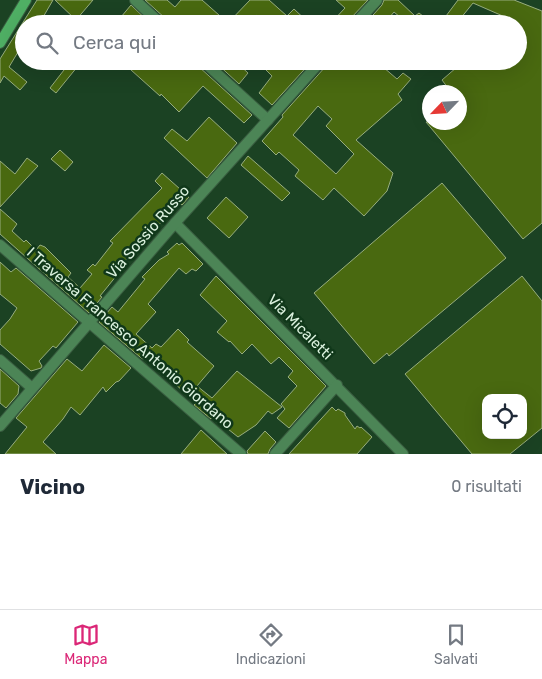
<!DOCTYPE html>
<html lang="it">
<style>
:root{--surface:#fff;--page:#f2f2f3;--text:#1f2937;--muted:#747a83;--line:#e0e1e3;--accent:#db2777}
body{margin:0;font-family:Rubik,sans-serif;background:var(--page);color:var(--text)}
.controls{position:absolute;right:15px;bottom:15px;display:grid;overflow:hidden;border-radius:10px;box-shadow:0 5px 20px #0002}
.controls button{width:45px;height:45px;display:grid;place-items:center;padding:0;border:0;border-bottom:1px solid var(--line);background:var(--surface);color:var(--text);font:25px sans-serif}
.compass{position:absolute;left:422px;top:85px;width:45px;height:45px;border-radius:50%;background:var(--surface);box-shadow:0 5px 20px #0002;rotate:245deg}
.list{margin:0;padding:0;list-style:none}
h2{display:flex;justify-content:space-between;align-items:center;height:65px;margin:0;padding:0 20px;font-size:21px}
h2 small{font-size:16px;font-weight:400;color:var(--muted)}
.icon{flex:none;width:28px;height:28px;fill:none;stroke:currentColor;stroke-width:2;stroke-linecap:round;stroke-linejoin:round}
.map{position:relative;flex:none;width:542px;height:454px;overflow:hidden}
.search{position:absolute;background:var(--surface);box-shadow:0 5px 20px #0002;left:15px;right:15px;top:15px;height:55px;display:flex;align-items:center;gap:12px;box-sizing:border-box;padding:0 18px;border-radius:28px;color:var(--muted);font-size:19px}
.sheet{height:155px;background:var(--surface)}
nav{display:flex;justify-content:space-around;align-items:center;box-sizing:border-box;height:70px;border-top:1px solid var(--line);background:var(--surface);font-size:14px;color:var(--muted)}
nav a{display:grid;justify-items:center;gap:2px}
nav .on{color:var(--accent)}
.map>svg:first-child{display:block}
.building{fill:#496910;stroke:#97ad7e;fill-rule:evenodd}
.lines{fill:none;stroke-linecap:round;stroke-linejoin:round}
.street-casing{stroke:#3a5e41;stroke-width:12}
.secondary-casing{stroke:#3a5e41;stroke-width:12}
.street{stroke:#4c8556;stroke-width:10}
.secondary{stroke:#4faf64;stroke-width:10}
.labels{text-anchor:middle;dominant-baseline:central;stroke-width:5;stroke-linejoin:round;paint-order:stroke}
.street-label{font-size:15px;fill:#dcf2df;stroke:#10381a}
</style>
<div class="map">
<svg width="542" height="454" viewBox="0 0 542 454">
<rect width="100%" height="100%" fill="#1b4223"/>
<g class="building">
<path d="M37,0H53L42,19L48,24H24V56L18,52L9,67L27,82L20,90L4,76L0,83V59Z"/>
<path d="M55,0H93L76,20Z"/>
<path d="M145,0H167L175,7L181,0H202L228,23L250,0H269L287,16L294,9L310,24H266L256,15L248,24H168L166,19Z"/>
<path d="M336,0H368L350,19L348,24H330L345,8Z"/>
<path d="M384,0H398L415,16L419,13L433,24H406L407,23L394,12L384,24H365L382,5Z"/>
<path d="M458,0H514L542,11V223L523,239L426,122H460V92H451L442,80L464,61H518V24H508L512,20L473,3L456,24H440Z"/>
<path d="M131,5L151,24H127L121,17Z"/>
<path d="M71,61H82L56,93L50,88Z"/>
<path d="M121,61H196L198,66L252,115L244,123L203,86L179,112L161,94L160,96Z"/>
<path d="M214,61H235L248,73L239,84Z"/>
<path d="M273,61H286L294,68L300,61H312L272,105L259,93L272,76L266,70Z"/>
<path d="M328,61H376L397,79L403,73L411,79L398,94L402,100L356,140L393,173L387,191L364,216L334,188L323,200L295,176L299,170L279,152L276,155L262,141L283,117L282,115L326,66ZM318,106L332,119L326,126L354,154L336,174L293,135Z"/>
<path d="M209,117L237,143L207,178L164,138L172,129L187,141Z"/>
<path d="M60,150L73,162L65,171L51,159Z"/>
<path d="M248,156L290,193L282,201L241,165Z"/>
<path d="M27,158L38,166L0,207V161L15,174Z"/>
<path d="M162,173L189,197L182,205L178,202L164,217L165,218L156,228L155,226L120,267L122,268L116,274L117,275L100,296L102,297L89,313L0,234V209L17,224L12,231L24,242L26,240L36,250L40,245L45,247L71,273L68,277L80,288L92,274L87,270L93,264L95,266L113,243L110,241L162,188L155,181Z"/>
<path d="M442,183L506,258L389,356L387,353L374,364L314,293Z"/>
<path d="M226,197L248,217L229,238L207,218Z"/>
<path d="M177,243L179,245L182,243L203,264L196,271L192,269L186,274L179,268L148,304L156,312L136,334L152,348L156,344L161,347L178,329L189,340L187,342L214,366L197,386L212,398L237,371L282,407L272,414L268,411L256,425L238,437L213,417L211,419L194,405L196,403L161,371L145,358L143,359L140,357L99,322L112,307L118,312L145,279L142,277L159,260L169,254L167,252Z"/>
<path d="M0,262L11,272L16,268L78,322L56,348L53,346L39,361L42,366L41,368L31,371L0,344V330L10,319L17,308L0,294Z"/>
<path d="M216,276L326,386L289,428L277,418L285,409L281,404L297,386L288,377L293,371L279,357L271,364L252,344L242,354L230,341L229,342L217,332L227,321L200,295Z"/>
<path d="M522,276L542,301V428L510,454H472L405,374ZM486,398H523V435H486Z"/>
<path d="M104,345L131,368L119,381L116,382L106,392L103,387L80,415L71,407L63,419L43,442L56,454H5L27,427L16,418L67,359L82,371Z"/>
<path d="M0,369L19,386L18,394L6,408L0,403Z"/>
<path d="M332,407L336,411L338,409L345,413V415L355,429L357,426L360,428L361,427L372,437L357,454H289Z"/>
<path d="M201,430L227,454H181Z"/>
<path d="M265,431L276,442L270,449L268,454H248L247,451Z"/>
</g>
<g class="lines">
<g class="street-casing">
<g id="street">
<path d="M135,0L161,24"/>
<path d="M355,24L377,0"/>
<path d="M203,61L268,120"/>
<path d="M175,223L403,454"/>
<path d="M0,245L241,454"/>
<path d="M0,360L32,388"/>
<path d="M0,426L175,223L321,61"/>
<path d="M275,454L337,385"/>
</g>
</g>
<g class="secondary-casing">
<path id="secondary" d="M0,43L26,0"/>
</g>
<use href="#street" class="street"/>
<use href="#secondary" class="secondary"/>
</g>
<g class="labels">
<g class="street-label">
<text transform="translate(148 232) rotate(-49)">Via Sossio Russo</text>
<text transform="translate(300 327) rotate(45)">Via Micaletti</text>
<text transform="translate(130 338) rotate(41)">I Traversa Francesco Antonio Giordano</text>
</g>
</g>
</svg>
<div class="controls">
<button><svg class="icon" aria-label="locate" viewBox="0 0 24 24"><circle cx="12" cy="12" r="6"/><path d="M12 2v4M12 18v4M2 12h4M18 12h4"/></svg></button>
</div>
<svg class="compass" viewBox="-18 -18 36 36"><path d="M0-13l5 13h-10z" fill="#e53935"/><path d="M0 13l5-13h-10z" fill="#747a83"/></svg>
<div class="search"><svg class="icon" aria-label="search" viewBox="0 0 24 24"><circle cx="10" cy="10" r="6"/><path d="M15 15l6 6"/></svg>Cerca qui</div>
</div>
<section class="sheet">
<h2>Vicino<small>0 risultati</small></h2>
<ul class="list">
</ul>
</section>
<nav>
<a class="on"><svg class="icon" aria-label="map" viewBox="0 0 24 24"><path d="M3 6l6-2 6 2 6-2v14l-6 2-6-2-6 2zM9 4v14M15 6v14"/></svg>Mappa</a>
<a><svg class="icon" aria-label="directions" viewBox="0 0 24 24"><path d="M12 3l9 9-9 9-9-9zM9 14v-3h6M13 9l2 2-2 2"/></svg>Indicazioni</a>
<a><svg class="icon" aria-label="saved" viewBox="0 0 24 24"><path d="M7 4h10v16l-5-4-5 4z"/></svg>Salvati</a>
</nav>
